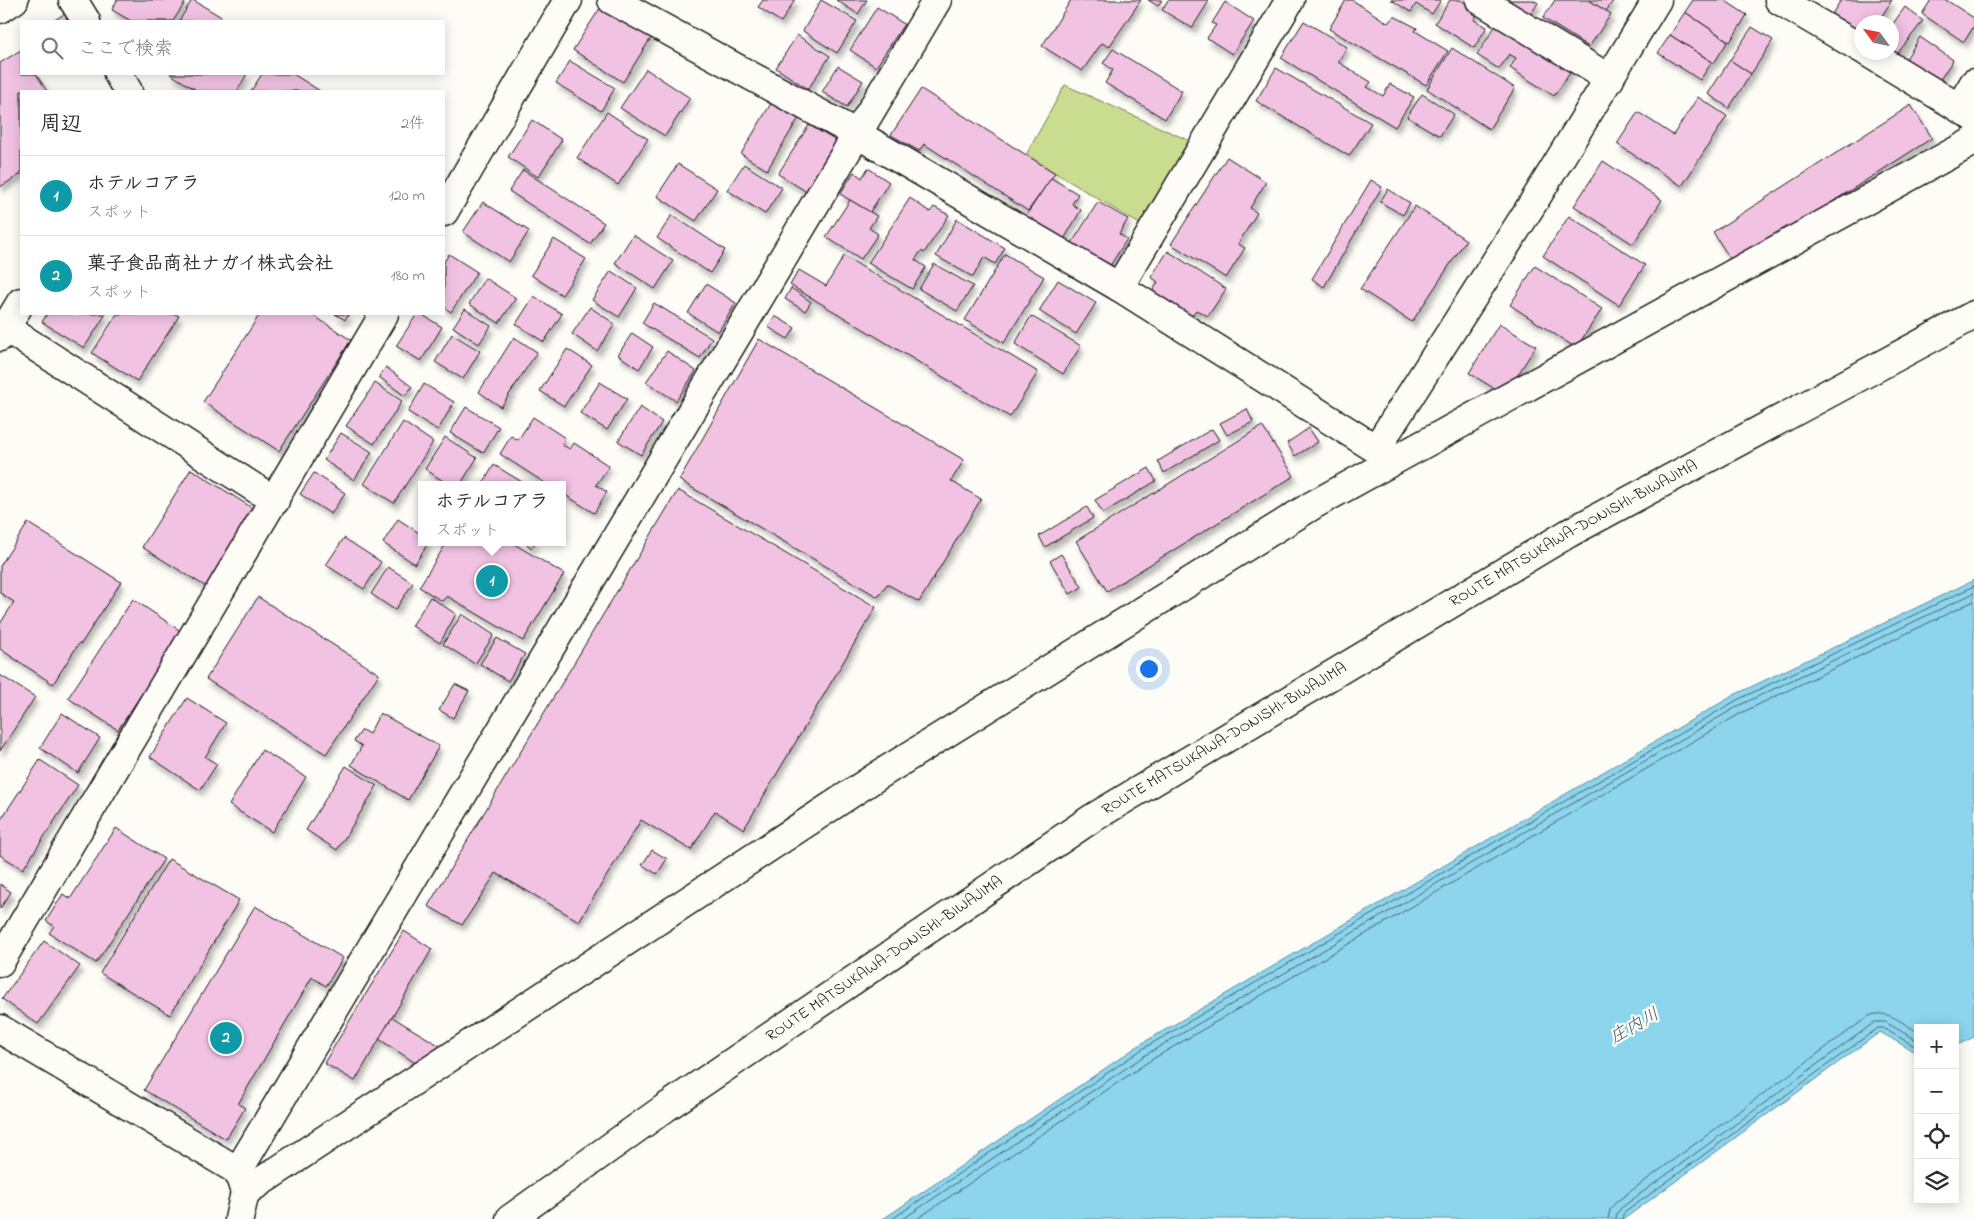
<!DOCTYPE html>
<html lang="ja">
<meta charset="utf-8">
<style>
:root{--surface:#fff;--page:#f7f7f7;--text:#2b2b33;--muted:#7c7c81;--line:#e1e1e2;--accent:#0f766e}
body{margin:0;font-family:"Indie Flower","Klee One",sans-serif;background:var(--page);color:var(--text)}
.controls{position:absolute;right:15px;bottom:15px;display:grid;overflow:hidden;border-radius:0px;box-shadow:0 2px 12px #0003}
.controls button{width:45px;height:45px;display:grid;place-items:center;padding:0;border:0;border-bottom:1px solid var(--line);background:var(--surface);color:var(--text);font:25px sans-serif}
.compass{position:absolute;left:1854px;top:15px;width:45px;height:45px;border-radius:50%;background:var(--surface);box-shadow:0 2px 12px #0003;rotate:303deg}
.you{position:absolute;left:1148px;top:668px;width:18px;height:18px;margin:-12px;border:4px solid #fff;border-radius:50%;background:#1a73e8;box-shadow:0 0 0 8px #1a73e833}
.badge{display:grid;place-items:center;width:32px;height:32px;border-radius:50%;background:var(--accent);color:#fff;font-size:16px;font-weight:700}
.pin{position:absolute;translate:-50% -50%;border:2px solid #fff;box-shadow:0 1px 5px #0006}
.popup{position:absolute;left:418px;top:481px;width:148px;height:65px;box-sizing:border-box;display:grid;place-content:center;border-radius:0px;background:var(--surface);filter:drop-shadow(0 1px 4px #0005);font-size:16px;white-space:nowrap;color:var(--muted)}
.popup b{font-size:19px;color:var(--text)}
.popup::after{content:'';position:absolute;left:50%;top:100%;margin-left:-10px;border:10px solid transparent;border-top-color:var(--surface)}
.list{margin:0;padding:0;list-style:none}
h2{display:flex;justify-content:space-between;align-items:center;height:65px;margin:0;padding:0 20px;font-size:21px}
h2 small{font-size:16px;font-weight:400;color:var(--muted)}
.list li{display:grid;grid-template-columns:32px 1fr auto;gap:15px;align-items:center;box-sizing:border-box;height:80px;padding:0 20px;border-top:1px solid var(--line)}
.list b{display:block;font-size:19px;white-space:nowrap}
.list p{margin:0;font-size:16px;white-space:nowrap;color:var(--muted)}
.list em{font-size:16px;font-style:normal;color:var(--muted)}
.icon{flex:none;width:28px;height:28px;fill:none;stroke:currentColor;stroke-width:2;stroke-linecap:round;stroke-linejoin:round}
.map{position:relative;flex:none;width:1974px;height:1219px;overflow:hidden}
.search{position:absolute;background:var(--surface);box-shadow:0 2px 12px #0003;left:20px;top:20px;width:425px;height:55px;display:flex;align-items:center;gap:12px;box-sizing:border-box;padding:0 18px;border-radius:0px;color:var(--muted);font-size:19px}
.panel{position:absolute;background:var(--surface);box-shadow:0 2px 12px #0003;left:20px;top:90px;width:425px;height:225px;border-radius:0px}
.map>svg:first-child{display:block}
.green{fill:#cadc90;stroke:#737c56}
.water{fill:#8cd5ed;stroke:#5f8b99}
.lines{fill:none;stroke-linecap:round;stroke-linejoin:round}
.shore{stroke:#496670;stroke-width:1}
.building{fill:#f2c2e3;stroke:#1c1c1c;filter:url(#shadow)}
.minor-casing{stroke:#1c1c1c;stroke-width:31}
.tertiary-casing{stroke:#1c1c1c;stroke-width:31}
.secondary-casing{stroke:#1c1c1c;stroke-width:31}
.minor{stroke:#fdfcf7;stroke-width:28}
.tertiary{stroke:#fdfcf7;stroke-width:28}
.secondary{stroke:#fdfcf7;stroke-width:28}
.labels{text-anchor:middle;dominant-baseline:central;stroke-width:4.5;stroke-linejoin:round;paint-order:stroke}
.street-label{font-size:16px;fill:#1c1c1c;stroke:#fdfcf7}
.water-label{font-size:18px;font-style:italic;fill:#435d65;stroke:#fdfcf7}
</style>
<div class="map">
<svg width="1974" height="1219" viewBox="0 0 1974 1219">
<defs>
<filter id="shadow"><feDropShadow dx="3" dy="5.5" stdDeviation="2.5" flood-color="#0004"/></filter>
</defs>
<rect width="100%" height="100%" fill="#fdfcf7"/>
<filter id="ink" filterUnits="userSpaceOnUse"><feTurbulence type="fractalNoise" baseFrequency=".02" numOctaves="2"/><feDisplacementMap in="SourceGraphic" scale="10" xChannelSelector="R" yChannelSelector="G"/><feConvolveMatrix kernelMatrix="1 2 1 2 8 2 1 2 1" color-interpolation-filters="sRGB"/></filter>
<g filter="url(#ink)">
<path class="green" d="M1065,85L1190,141L1141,225L1026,155Z"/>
<path class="water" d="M1974,580V1037L1955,1046V1028H1918V1054L1880,1032L1624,1219H883L1141,1044L1734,695Z"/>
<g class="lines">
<g class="shore">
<path d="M892,1219L1144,1048L1737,700L1974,586"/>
<path d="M903,1219L1147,1054L1740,705L1974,593"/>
<path d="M917,1219L1151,1060L1743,712L1974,601"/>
<path d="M1608,1219L1610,1210L1616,1202L1869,1016C1887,1008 1903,1024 1918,1032"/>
<path d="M1616,1219L1617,1213L1621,1208L1875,1022H1885L1918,1041"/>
<path d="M1622,1219L1624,1213L1878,1028H1883L1918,1048"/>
</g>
</g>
<g class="building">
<path d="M117,0H185L186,1L173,21H131L112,10Z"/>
<path d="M192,0H193L228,21H179Z"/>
<path d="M763,0H795L781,22L758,7Z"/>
<path d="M821,0L857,21L837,53L803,31Z"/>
<path d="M836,0H867L858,14Z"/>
<path d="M1071,0H1141L1109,47L1102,43L1082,71L1042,46Z"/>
<path d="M1148,0H1162L1158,6Z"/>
<path d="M1168,0H1208L1209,1L1192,28L1162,10Z"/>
<path d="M1346,0H1352L1388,23L1394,16L1417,28L1415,31L1448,51L1426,85L1329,29Z"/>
<path d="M1391,0H1441L1432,14L1416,4L1411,12Z"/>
<path d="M1450,0H1461L1478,12L1474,20L1487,27L1474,48L1435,23Z"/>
<path d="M1504,0H1533L1538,3L1529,17Z"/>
<path d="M1555,0H1589L1611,14L1589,47L1543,18Z"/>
<path d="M1589,0H1614L1606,11Z"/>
<path d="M1693,0H1724L1747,15L1730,42L1685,12Z"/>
<path d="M1841,0H1892L1878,22H1862V37L1830,17Z"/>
<path d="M1931,0H1946L1974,18V26L1964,42L1922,14Z"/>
<path d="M604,2L654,33L623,82L573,50Z"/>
<path d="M1225,2L1254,21L1232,54L1207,38L1216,25L1212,23Z"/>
<path d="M877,7L904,24L876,67L850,50Z"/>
<path d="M1905,7L1923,21L1897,54L1892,49V25Z"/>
<path d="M69,11L75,21H53Z"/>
<path d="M1685,12L1728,41L1714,63L1670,35Z"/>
<path d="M1499,20L1574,67L1554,96L1510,68L1516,58L1509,54L1499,69L1477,55Z"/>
<path d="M1304,21L1347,47L1338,62L1371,82L1367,87L1383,96L1390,84L1414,97L1395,127L1281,58Z"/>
<path d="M1752,27L1773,40L1751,74L1730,60Z"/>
<path d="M797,35L830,56L808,89L776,68Z"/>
<path d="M1670,35L1712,62L1700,80L1658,53Z"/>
<path d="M1920,37L1953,60L1935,87L1902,65Z"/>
<path d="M1452,48L1515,88L1489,129L1427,89Z"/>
<path d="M1113,49L1182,91L1165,119L1105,83L1113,70L1103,63Z"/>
<path d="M21,50V74H36L47,91H21V174L0,187V63Z"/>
<path d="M1730,60L1751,74L1729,108L1708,94Z"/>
<path d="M570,61L615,88L601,111L556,83Z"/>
<path d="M838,66L863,81L847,107L822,92Z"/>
<path d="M1276,68L1371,123L1349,156L1256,101Z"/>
<path d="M646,69L690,98L665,136L620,108Z"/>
<path d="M170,74H247L237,91H198Z"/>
<path d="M262,74H293L320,91H251Z"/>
<path d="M921,89L1055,173L1028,211L924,144L919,151L891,135Z"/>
<path d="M1422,94L1454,114L1440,136L1407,117Z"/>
<path d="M1698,97L1727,116L1682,186L1617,144L1638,112L1673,135Z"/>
<path d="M773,100L800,116L767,170L741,154Z"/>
<path d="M1911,105L1932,138L1734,265L1713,232Z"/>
<path d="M607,112L648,139L618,185L577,158Z"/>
<path d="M532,120L562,140L538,177L508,157Z"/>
<path d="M809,125L838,142L807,192L778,174Z"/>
<path d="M1227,157L1266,182L1250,208L1257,213L1238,244L1245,248L1226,278L1171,244Z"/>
<path d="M1603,161L1662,200L1633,244L1574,206Z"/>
<path d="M678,164L717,189L696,221L657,196Z"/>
<path d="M744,164L782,188L765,214L727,190Z"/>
<path d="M868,168L889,182L870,212L840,194L854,172L862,178Z"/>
<path d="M523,170L604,223L590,244L509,191Z"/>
<path d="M1051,178L1078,194L1072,204L1081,210L1063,241L1025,217Z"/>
<path d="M1371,180L1382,187L1324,287L1312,279Z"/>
<path d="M1388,189L1410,203L1403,215L1380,202Z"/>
<path d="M910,198L930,212L934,207L949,215L924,253L921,251L915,260L926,267L912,289L868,263Z"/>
<path d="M850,200L877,216L869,228L878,234L861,259L826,237Z"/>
<path d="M483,202L529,231L509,262L463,232Z"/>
<path d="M1098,202L1128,219L1119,234L1127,239L1108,269L1070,246Z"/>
<path d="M1415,206L1466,240L1412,322L1360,289Z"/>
<path d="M672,215L725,250L710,273L657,238Z"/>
<path d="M1569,216L1645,265L1619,305L1543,256Z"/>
<path d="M957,219L1005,248L995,264L984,257L973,277L936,256Z"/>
<path d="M633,235L673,261L655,289L615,263Z"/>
<path d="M554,239L586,259L562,295L531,275Z"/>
<path d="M1168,251L1226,289L1208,316L1196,310L1191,317L1152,292L1158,282L1151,277Z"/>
<path d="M449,254L477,272L451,312L444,307V262Z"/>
<path d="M1005,254L1044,277L1004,343L965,320Z"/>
<path d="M844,256L1038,372L1010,417L790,285L799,270L826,286Z"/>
<path d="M934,264L973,286L957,311L919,289Z"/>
<path d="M1535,266L1602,309L1576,348L1510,305Z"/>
<path d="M611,271L637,288L619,317L592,300Z"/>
<path d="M485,278L516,298L499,323L469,304Z"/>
<path d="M1058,280L1096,303L1076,334L1039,311Z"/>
<path d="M706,284L736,303L718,332L688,313Z"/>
<path d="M791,288L811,302L805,311L785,299Z"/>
<path d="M534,296L562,314L544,342L516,324Z"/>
<path d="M654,303L712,338L700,358L642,323Z"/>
<path d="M590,307L615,324L597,351L572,334Z"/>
<path d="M465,309L491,326L479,344L453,327Z"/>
<path d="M47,314H106L84,348L42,322Z"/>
<path d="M117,314H175L179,316L137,381L92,353Z"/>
<path d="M260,314H311L351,340L279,451L203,402Z"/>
<path d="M335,314H349L345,320Z"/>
<path d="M417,314H421L442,327L421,361L396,346Z"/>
<path d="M775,316L795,328L788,339L768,327Z"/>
<path d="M1031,316L1081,346L1063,374L1015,344Z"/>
<path d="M1499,324L1536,346L1505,395L1469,373Z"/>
<path d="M632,333L653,347L639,369L618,355Z"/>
<path d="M452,334L480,351L463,379L435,362Z"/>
<path d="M514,337L537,352L501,407L479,392Z"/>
<path d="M759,339L964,460L951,481L981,499L919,602L887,584L878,597L679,480Z"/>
<path d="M567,349L592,365L564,406L540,391Z"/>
<path d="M667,351L696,371L676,401L646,382Z"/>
<path d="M386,367L412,387L405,396L379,377Z"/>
<path d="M600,382L627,399L607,430L580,413Z"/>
<path d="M375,383L402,401L374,444L346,426Z"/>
<path d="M424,384L454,402L438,430L408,412Z"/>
<path d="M466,407L499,427L483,453L450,433Z"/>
<path d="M640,407L662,422L641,455L618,441Z"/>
<path d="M1247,409L1253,422L1227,435L1220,423Z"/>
<path d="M533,417L565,438L562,445L570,449L574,443L609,466L596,485L607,492L594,513L562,493V485H548L500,454L511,436L518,440Z"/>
<path d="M403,422L433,442L394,503L364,484Z"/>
<path d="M1262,426L1294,476L1107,591L1076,541Z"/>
<path d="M1309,428L1318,442L1295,456L1287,443Z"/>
<path d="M1212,429L1219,440L1164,473L1158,461Z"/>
<path d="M341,433L372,452L354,480L324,460Z"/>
<path d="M445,437L477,458L460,485H449L425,469Z"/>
<path d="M494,465L527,485H482Z"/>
<path d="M1149,468L1156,481L1103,513L1095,500Z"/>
<path d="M191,469L257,511L208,588L142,547Z"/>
<path d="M314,473L345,493L331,514L300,494Z"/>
<path d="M678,490L876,607L744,829L715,811L691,850L641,820L579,921L496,873L462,925L428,906Z"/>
<path d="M1087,507L1093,518L1045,547L1039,536Z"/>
<path d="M398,519L422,535V542H429L415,564L383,543Z"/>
<path d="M28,523L121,582L81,644L79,643L53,684L0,649V624L14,602L0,593V566Z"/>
<path d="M344,538L381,562L364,589L326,565Z"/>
<path d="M447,542H511L564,574L523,641L447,596L442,601L419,587Z"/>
<path d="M523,542H536L532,548Z"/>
<path d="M1061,554L1082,587L1070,594L1050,561Z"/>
<path d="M388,567L413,583L395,610L371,594Z"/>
<path d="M258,597L379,674L326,754L206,679Z"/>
<path d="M430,597L456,614L440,643L412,626Z"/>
<path d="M133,599L182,632L118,730L68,698Z"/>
<path d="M462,614L494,635L475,664L443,644Z"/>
<path d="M497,638L525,654L508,681L480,664Z"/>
<path d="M0,675L35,697L0,751Z"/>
<path d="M455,684L469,691L453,718L439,710Z"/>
<path d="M187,698L226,723L205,757L217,764L200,790L150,757Z"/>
<path d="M62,713L100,738L78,773L40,748Z"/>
<path d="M380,713L439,746L408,800L351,765L362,746L354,741L362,730L369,734Z"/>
<path d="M262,750L306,777L272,832L229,805Z"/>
<path d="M40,760L78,785L23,869L0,855V821Z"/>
<path d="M346,766L377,786L337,850L306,830Z"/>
<path d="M116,828L164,859L96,963L49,933L54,926L46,921L63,894L70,899Z"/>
<path d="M652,850L667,859L657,874L642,865Z"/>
<path d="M169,859L239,900L170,1015L100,973Z"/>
<path d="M0,884L11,892L0,909Z"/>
<path d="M255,906L343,958L326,986L312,977L238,1104L245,1108L226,1139L144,1090Z"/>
<path d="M404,931L432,949L355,1081L324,1063Z"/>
<path d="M44,941L80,966L38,1024L2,999Z"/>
<path d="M392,1017L445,1049L417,1064L379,1039Z"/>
</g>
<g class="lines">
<g class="minor-casing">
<g id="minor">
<path d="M73,0L86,21"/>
<path d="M612,0L857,134L1119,287L1376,449L1533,203L1657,0"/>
<path d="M1480,0L1610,79"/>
<path d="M1779,0L1862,49"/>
<path d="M1867,52L1974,117"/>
<path d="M118,74L128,91"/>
<path d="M1959,108L1974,83"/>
<path d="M444,212L568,0"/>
<path d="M1119,287L1290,0"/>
<path d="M6,328L275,501"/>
<path d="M0,337L21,302"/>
<path d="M0,962L384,314"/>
<path d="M0,1029L238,1171L245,1192L239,1219"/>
<path d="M238,1171L937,0"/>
<path d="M245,1192L879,775L1313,505L1974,141"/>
</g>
</g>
<g class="tertiary-casing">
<path id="tertiary" d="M0,9L14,0"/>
</g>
<g class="secondary-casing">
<g id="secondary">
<path id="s1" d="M510,1219L665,1108L1091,819L1569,533L1974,315"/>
</g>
</g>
<use href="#minor" class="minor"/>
<use href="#tertiary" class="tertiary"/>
<use href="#secondary" class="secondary"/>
</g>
</g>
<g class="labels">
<g class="street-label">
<text stroke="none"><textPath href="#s1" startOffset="1266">ROUTE MATSUKAWA-DONISHI-BIWAJIMA</textPath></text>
<text stroke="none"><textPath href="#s1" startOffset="861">ROUTE MATSUKAWA-DONISHI-BIWAJIMA</textPath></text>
<text stroke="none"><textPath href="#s1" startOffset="456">ROUTE MATSUKAWA-DONISHI-BIWAJIMA</textPath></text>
</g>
<g class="water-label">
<text transform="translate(1635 1027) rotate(-30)">庄内川</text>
</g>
</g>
</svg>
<div class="controls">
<button>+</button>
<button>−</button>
<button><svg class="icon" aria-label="locate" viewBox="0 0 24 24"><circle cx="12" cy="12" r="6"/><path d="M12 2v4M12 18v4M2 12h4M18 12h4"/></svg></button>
<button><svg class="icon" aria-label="layers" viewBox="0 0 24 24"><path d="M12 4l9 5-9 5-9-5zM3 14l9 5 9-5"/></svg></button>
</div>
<svg class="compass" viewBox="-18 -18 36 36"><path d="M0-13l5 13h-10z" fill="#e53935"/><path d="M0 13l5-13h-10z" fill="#7c7c81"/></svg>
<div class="you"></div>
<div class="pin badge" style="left:492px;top:581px;background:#0f9aa8">1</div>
<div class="popup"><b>ホテルコアラ</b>スポット</div>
<div class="pin badge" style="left:226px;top:1038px;background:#0f9aa8">2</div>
<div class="search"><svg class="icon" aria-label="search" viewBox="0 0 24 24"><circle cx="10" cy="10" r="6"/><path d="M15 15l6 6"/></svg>ここで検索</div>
<section class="panel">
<h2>周辺<small>2件</small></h2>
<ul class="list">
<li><span class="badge" style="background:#0f9aa8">1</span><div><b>ホテルコアラ</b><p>スポット</p></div><em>120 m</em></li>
<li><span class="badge" style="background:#0f9aa8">2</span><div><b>菓子食品商社ナガイ株式会社</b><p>スポット</p></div><em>180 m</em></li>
</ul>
</section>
</div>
